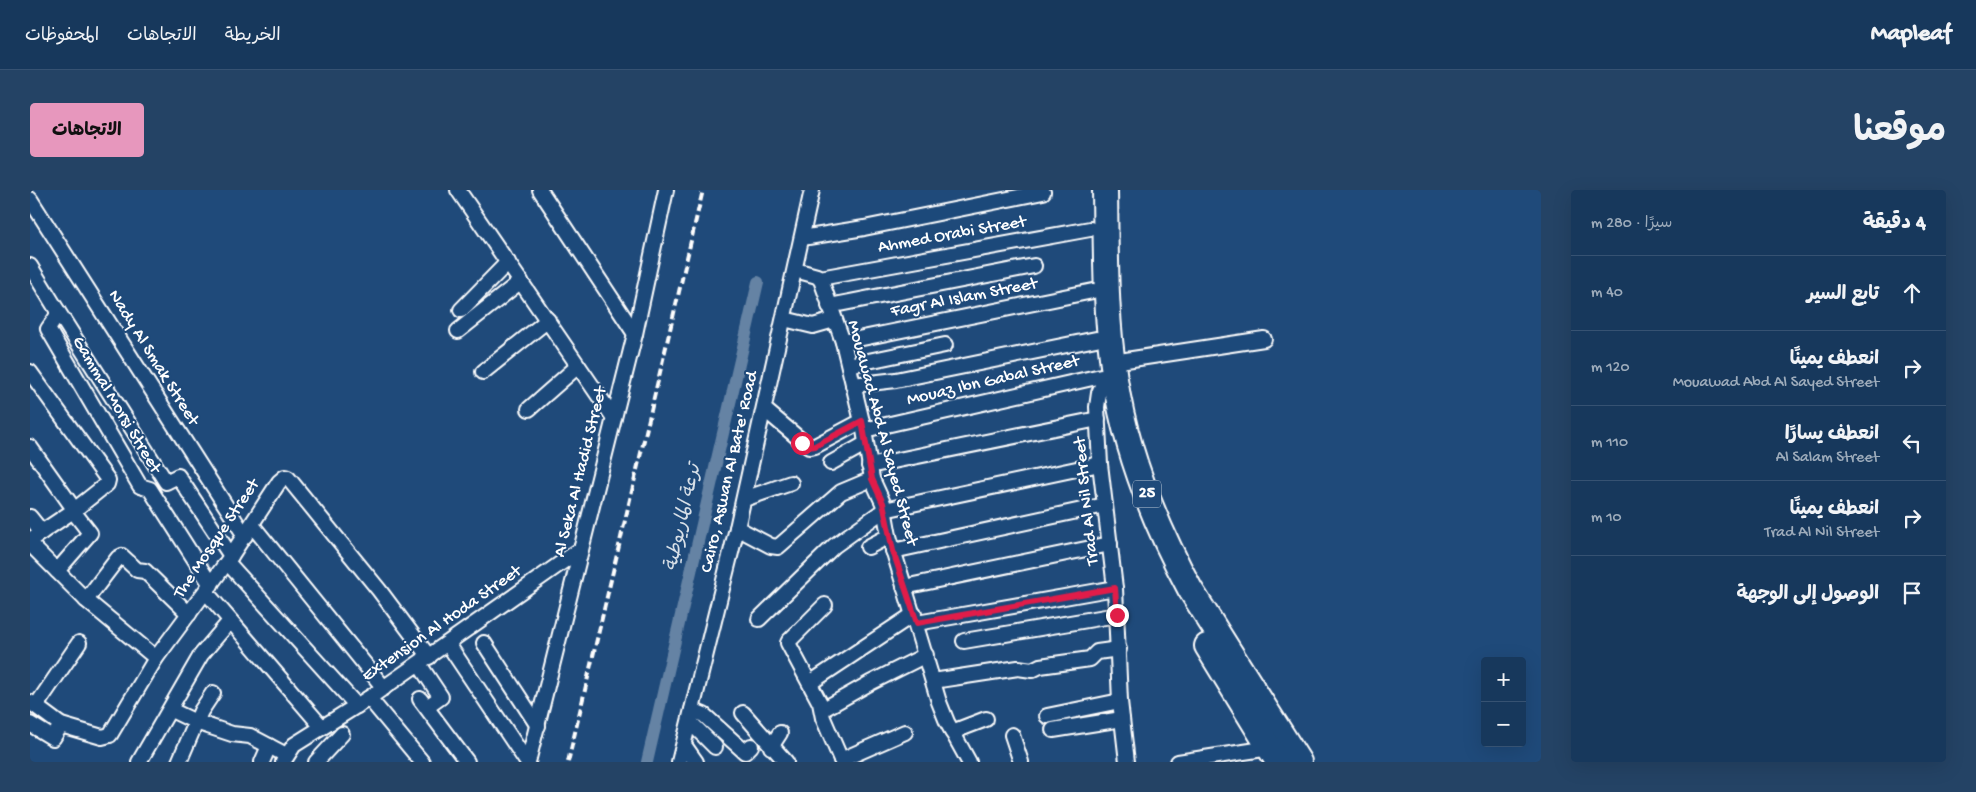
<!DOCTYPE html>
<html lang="ar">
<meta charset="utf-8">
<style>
:root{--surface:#17385c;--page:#244365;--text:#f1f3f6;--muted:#9eacbb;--line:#365272;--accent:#e797bd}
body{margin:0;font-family:"Gochi Hand","Playpen Sans Arabic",sans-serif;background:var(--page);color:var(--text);direction:rtl}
.controls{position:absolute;right:15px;bottom:15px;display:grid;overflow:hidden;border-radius:5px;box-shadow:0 5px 20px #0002}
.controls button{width:45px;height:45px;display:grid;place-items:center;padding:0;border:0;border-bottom:1px solid var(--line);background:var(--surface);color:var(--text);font:25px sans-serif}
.stop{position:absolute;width:15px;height:15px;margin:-11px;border:4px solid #e11d48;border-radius:50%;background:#fff}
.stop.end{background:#e11d48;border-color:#fff;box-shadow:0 1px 5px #0008}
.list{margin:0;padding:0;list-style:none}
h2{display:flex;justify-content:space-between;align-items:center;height:65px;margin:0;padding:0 20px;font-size:21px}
h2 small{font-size:16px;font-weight:400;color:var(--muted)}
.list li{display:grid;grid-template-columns:32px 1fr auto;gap:15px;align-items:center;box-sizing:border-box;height:75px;padding:0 20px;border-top:1px solid var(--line)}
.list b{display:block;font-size:19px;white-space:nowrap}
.list p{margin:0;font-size:16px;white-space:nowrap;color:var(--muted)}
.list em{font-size:16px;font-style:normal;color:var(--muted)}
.icon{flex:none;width:28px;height:28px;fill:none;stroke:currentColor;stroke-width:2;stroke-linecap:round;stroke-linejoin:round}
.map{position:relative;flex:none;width:1511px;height:572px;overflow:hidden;direction:ltr;border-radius:5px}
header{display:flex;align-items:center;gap:30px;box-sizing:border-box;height:70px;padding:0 25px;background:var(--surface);border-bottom:1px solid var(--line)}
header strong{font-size:24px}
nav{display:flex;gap:28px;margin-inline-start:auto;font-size:18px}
.intro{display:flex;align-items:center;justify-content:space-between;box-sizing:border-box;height:120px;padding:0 30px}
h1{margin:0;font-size:35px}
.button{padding:12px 22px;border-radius:5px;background:var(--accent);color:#111;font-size:18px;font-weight:700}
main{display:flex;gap:30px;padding:0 30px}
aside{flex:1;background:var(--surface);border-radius:5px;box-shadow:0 5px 20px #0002}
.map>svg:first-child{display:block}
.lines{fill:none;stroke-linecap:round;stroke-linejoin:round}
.canal{stroke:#6583a4;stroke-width:12}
.minor-casing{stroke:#fff;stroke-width:18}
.trunk-casing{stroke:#fff;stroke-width:28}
.minor{stroke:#1f4a7a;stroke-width:14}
.trunk{stroke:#1f4a7a;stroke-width:24}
.rail{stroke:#fff;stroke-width:4;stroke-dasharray:8 4;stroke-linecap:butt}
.route{stroke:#e11d48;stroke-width:6}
.labels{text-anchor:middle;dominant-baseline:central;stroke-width:4;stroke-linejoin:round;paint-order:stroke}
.shield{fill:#1f4a7a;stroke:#bcc9d7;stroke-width:1}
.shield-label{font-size:16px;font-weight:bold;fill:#fff}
.street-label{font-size:18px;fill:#fff;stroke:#1f4a7a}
.water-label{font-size:19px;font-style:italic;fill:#d8e0e8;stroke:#1f4a7a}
</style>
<header>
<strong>Mapleaf</strong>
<nav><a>الخريطة</a><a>الاتجاهات</a><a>المحفوظات</a></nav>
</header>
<div class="intro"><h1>موقعنا</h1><a class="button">الاتجاهات</a></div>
<main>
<aside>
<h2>4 دقيقة<small>سيرًا · 280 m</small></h2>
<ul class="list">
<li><svg class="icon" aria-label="ahead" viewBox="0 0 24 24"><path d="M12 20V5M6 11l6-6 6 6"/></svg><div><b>تابع السير</b></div><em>40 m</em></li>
<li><svg class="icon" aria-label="right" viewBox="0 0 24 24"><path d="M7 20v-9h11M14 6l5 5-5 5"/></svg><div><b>انعطف يمينًا</b><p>Mouawad Abd Al Sayed Street</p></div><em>120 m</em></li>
<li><svg class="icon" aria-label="left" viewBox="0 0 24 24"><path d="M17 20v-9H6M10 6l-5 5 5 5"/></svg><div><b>انعطف يسارًا</b><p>Al Salam Street</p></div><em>110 m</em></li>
<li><svg class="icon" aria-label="right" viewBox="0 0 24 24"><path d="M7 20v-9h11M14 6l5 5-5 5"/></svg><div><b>انعطف يمينًا</b><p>Trad Al Nil Street</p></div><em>10 m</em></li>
<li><svg class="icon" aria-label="arrive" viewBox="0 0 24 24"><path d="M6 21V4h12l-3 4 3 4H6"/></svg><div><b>الوصول إلى الوجهة</b></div></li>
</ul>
</aside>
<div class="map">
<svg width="1511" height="572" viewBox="0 0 1511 572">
<rect width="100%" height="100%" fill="#1f4a7a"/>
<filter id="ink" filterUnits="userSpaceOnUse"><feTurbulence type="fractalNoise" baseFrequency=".02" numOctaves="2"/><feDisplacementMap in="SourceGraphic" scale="10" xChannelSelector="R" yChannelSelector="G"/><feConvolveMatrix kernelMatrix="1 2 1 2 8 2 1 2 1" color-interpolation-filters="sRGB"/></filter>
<g filter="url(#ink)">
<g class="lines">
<path class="canal" d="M617,572L728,92"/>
<g class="minor-casing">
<g id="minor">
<path d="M428,0L584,228"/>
<path d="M510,0L605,144"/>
<path d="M0,9L215,346"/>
<path d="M772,48L834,38L1013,2"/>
<path d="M0,76L27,120V126L18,139L110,296L120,299L181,395"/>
<path d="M765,80L787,86L791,90L813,152L834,240L842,289L853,313L859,346L909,512L917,532L939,572"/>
<path d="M790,88L1060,39"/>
<path d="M799,116L1004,76"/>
<path d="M27,120L136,292L148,286L201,366"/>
<path d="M431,120L478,72"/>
<path d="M754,129L783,136L804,130"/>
<path d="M428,141L491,91"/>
<path d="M813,152L1063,101"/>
<path d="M1083,172L1234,149"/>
<path d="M819,175L915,155"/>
<path d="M0,182L78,290L77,294L43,321L0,350"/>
<path d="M453,182L518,130"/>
<path d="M823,195L866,190L1066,149"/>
<path d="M1072,196L1069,203L1067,217L1070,274L1085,398L1090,511L1097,572"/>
<path d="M499,219L548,176"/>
<path d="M734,219L779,257L785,256L832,231"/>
<path d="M834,240L1071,186"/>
<path d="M0,257L44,319"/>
<path d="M801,273L835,254"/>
<path d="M839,276L1068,229"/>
<path d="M714,309L761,293"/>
<path d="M0,327L12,342"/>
<path d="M222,335L354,498"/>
<path d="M707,338L741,356L748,357L811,302L842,289"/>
<path d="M0,354L56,410L126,468"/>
<path d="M838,357L859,346"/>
<path d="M863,361L1075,315"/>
<path d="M197,372L327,516"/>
<path d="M27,381L60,343L43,321"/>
<path d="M874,397L1080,354"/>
<path d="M176,402L292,537"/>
<path d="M56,410L88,368L92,366L107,380L115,381L159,424"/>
<path d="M795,415L759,451L758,453L790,513L793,528L812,572"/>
<path d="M729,429L804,356L854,320L1070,274"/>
<path d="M887,433L1085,398"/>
<path d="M934,451L1087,425"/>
<path d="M454,453L508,536"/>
<path d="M418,454L497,572"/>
<path d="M389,474L411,507L397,517"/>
<path d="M903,491L988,478L1002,480L1010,476L1060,469L1067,462L1089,459"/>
<path d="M780,493L884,424"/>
<path d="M339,508L392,572"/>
<path d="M390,509L437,572"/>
<path d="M0,512L31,535L72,547L80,545L126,468L197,372L249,292L255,287L258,288L349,400L399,467"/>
<path d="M6,516L49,453"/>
<path d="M141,520L166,532L202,544L220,546L256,565"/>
<path d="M662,520L674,525L715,562L721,556"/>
<path d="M792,520L840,493L896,465"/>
<path d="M713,523L756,572"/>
<path d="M1017,526L1090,511"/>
<path d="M660,532L685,557"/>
<path d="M0,534L23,548L31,535"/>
<path d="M1023,540L1092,529"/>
<path d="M922,542L956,529"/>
<path d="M982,545L991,572"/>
<path d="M654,555L666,572"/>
<path d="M741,557L750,543"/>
<path d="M811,570L875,542"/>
<path d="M109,572L171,465L200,431"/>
<path d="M149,572L171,521L183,503"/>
<path d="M232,572L239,556"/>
<path d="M253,572L264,555L339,508L551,359"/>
<path d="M286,572L312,544"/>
<path d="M498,572L605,144L636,0"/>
<path d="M649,572L707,338L782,0"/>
<path d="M1148,572L1240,558"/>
</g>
</g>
<g class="trunk-casing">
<g id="trunk">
<path d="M1075,0C1076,63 1075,127 1085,189C1096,262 1125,334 1160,399L1269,572"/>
<path d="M1177,456L1248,572"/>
</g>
</g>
<use href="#minor" class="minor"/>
<use href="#trunk" class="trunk"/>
<path class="rail" d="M538,572L673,0"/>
</g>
</g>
<g class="lines" filter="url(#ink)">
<path class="route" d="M772,253L778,257L785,256L832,231L842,289L853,313L863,361L887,433L1085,398L1087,425"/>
</g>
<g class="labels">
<rect class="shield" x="1103" y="290.5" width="28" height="27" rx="4"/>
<g class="shield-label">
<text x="1117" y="304">25</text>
</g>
<g class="street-label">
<text transform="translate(922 45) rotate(-10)">Ahmed Orabi Street</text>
<text transform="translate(934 108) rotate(-11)">Fagr Al Islam Street</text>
<text transform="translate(123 168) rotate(58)">Nady Al Smak Street</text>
<text transform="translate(963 191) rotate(-13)">Mouaz Ibn Gabal Street</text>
<text transform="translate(86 215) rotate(59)">Gammal Morsi Street</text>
<text transform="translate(852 243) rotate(75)">Mouawad Abd Al Sayed Street</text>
<text transform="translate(551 282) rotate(-76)">Al Seka Al Hadid Street</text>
<text transform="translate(700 282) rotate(-77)">Cairo, Aswan Al Bate' Road</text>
<text transform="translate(1057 311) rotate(-96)">Trad Al Nil Street</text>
<text transform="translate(187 349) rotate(-56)">The Mosque Street</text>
<text transform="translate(412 434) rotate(-35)">Extension Al Hoda Street</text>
</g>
<g class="water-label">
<text transform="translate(654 328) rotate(-77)">ترعة الماريوطية</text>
</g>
</g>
</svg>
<div class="controls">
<button>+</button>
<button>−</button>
</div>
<div class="stop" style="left:772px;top:253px"></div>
<div class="stop end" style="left:1087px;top:425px"></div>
</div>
</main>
